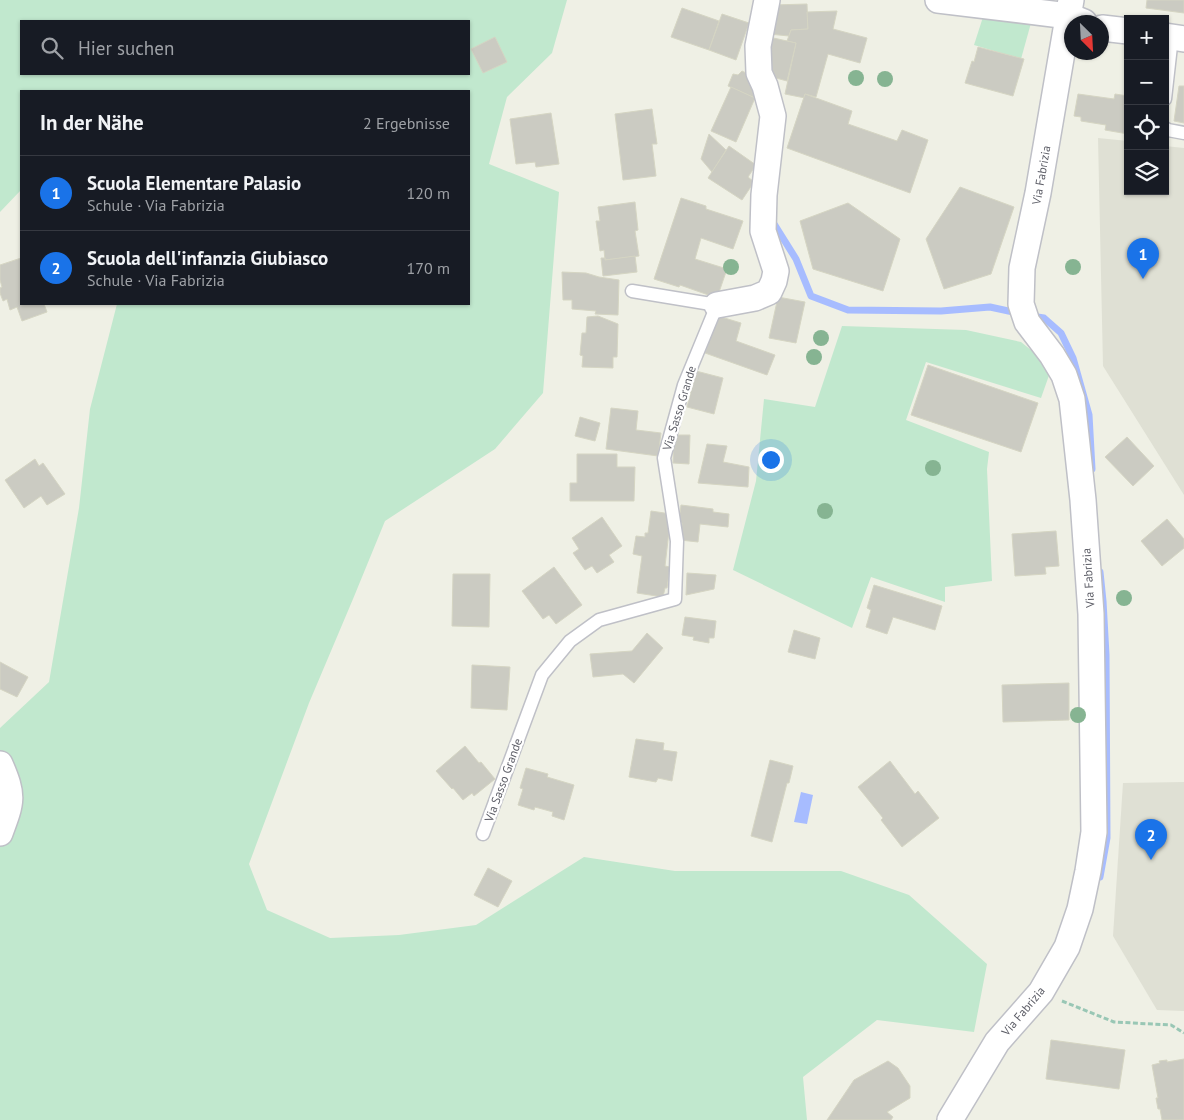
<!DOCTYPE html>
<html lang="de">
<meta charset="utf-8">
<style>
:root{--surface:#171b24;--page:#242831;--text:#f1f3f6;--muted:#9ea1a6;--line:#363941;--accent:#1a73e8}
body{margin:0;font-family:"PT Sans",sans-serif;background:var(--page);color:var(--text)}
.controls{position:absolute;right:15px;top:15px;display:grid;overflow:hidden;border-radius:0px;box-shadow:0 1px 4px #0004}
.controls button{width:45px;height:45px;display:grid;place-items:center;padding:0;border:0;border-bottom:1px solid var(--line);background:var(--surface);color:var(--text);font:25px sans-serif}
.compass{position:absolute;left:1064px;top:15px;width:45px;height:45px;border-radius:50%;background:var(--surface);box-shadow:0 1px 4px #0004;rotate:156deg}
.you{position:absolute;left:770px;top:459px;width:18px;height:18px;margin:-12px;border:4px solid #fff;border-radius:50%;background:#1a73e8;box-shadow:0 0 0 8px #1a73e833}
.badge{display:grid;place-items:center;width:32px;height:32px;border-radius:50%;background:var(--accent);color:#fff;font-size:16px;font-weight:700}
.pin{position:absolute;translate:-50% -41px;filter:drop-shadow(0 1px 2px #0008)}
.pin::after{content:'';position:absolute;top:26px;width:18px;height:15px;background:inherit;clip-path:polygon(0 0,100% 0,50% 100%)}
.list{margin:0;padding:0;list-style:none}
h2{display:flex;justify-content:space-between;align-items:center;height:65px;margin:0;padding:0 20px;font-size:21px}
h2 small{font-size:16px;font-weight:400;color:var(--muted)}
.list li{display:grid;grid-template-columns:32px 1fr auto;gap:15px;align-items:center;box-sizing:border-box;height:75px;padding:0 20px;border-top:1px solid var(--line)}
.list b{display:block;font-size:19px;white-space:nowrap}
.list p{margin:0;font-size:16px;white-space:nowrap;color:var(--muted)}
.list em{font-size:16px;font-style:normal;color:var(--muted)}
.icon{flex:none;width:28px;height:28px;fill:none;stroke:currentColor;stroke-width:2;stroke-linecap:round;stroke-linejoin:round}
.map{position:relative;flex:none;width:1184px;height:1120px;overflow:hidden}
.search{position:absolute;background:var(--surface);box-shadow:0 1px 4px #0004;left:20px;top:20px;width:450px;height:55px;display:flex;align-items:center;gap:12px;box-sizing:border-box;padding:0 18px;border-radius:0px;color:var(--muted);font-size:19px}
.panel{position:absolute;background:var(--surface);box-shadow:0 1px 4px #0004;left:20px;top:90px;width:450px;height:215px;border-radius:0px}
.map>svg:first-child{display:block}
.education{fill:#dfe0d4}
.green{fill:#c1e8ce;fill-rule:evenodd}
.water{fill:#a7bcff}
.lines{fill:none;stroke-linecap:round;stroke-linejoin:round}
.stream{stroke:#a7bcff;stroke-width:7}
.building{fill:#cbcbc2;stroke:#d5d5c3}
.service-casing{stroke:#bfc0c7;stroke-width:15}
.minor-casing{stroke:#bfc0c7;stroke-width:28}
.path{stroke:#99c7b5;stroke-width:3;stroke-dasharray:5 2.5;stroke-linecap:butt}
.service{stroke:#fff;stroke-width:12}
.minor{stroke:#fff;stroke-width:25}
.tree{fill:#86b492}
.labels{text-anchor:middle;dominant-baseline:central;stroke-width:4.5;stroke-linejoin:round;paint-order:stroke}
.street-label{font-size:12px;fill:#5d5e67;stroke:#fff}
</style>
<div class="map">
<svg width="1184" height="1120" viewBox="0 0 1184 1120">
<rect width="100%" height="100%" fill="#eff0e5"/>
<g class="education">
<path d="M1098,138L1128,141V191H1165V146L1184,148V495L1103,366Z"/>
<path d="M1184,782V1011L1157,1010L1113,936L1123,783Z"/>
</g>
<g class="green">
<path d="M0,0H567L552,53L507,97L489,164L559,192L543,393L495,449L385,521L353,599L309,703L249,864L267,910L330,938L399,935L476,925L584,857L675,871H841L909,895L987,964L974,1032L877,1020L803,1077L807,1120H0V728L49,682L79,508L90,409L117,304H469V91H21V190L0,212ZM21,21H469V74H21Z"/>
<path d="M983,17L1031,23L1021,59L974,45Z"/>
<path d="M842,326L966,330L1021,342L1052,367L1041,398L926,362L906,420L989,452L987,469L992,581L945,587V602L871,577L852,628L733,570L756,481L764,399L815,407Z"/>
</g>
<path class="water" d="M801,792L813,795L807,824L794,822Z"/>
<g class="lines">
<g class="stream">
<path d="M771,219L796,259L811,296L848,310L941,311L990,307L1018,313"/>
<path d="M1031,316L1044,318L1061,333L1073,358L1089,415L1092,469"/>
<path d="M1100,572L1103,601L1106,655L1107,838L1100,877"/>
</g>
</g>
<g class="building">
<path d="M1147,0H1184V13L1146,8Z"/>
<path d="M807,4L808,29L791,30L789,36L769,34L773,5Z"/>
<path d="M682,8L719,21L709,50L671,37Z"/>
<path d="M837,11L833,29L867,38L860,63L828,54L816,97L805,94V98L785,94L796,43L787,41L791,30L808,29L807,12Z"/>
<path d="M722,14L749,23L736,60L709,50Z"/>
<path d="M495,37L507,62L483,73L471,49Z"/>
<path d="M769,37L796,43L787,81L761,74Z"/>
<path d="M978,47L1024,59L1013,96L965,83L972,61L974,62Z"/>
<path d="M742,71L760,80L755,98L728,86L733,74L738,75Z"/>
<path d="M1179,86H1184V123L1174,121Z"/>
<path d="M731,87L755,98L736,142L711,131Z"/>
<path d="M805,94L852,111L848,124L897,141L902,130L928,140L910,193L787,148Z"/>
<path d="M1078,94L1114,99L1115,94L1128,96V134L1105,130L1106,125L1081,121V117L1074,116Z"/>
<path d="M652,109L657,144H652L656,176L623,180L615,114Z"/>
<path d="M551,113L559,164L536,167L535,162L516,164L510,119Z"/>
<path d="M709,134L726,150L712,172L701,159Z"/>
<path d="M729,146L756,165L748,177L754,182L742,200L708,178Z"/>
<path d="M960,187L1014,207L991,274L944,289L926,239Z"/>
<path d="M681,198L706,206V209L743,221L733,249L701,238L695,259L727,269L717,298L680,285L679,287L654,279Z"/>
<path d="M635,202L638,230L635,231L639,256L605,260L604,250L600,251L596,221H600L598,207Z"/>
<path d="M848,203L900,239L883,291L813,269L800,221Z"/>
<path d="M635,256L637,272L603,276L601,258H605V260Z"/>
<path d="M21,258V304H44L47,312L22,321L17,307L10,310L7,299L3,301L0,293V288L2,287L0,280V265Z"/>
<path d="M562,272L586,273L599,277L619,280L618,315L595,314L596,311L572,309V300H563Z"/>
<path d="M778,297L805,302L796,343L769,338Z"/>
<path d="M598,316L618,324L617,357H613V368L582,367L583,356L580,355L582,333H586L587,317Z"/>
<path d="M718,316L741,323L736,341L775,355L767,375L705,353Z"/>
<path d="M928,365L1038,403L1021,452L911,415Z"/>
<path d="M696,371L723,378L714,414L687,407Z"/>
<path d="M611,408L638,411L636,430L661,433L658,456L606,449Z"/>
<path d="M580,417L600,423L595,441L575,436Z"/>
<path d="M674,435H690L689,464L673,463Z"/>
<path d="M1127,437L1154,466L1133,486L1105,457Z"/>
<path d="M707,444L727,446L723,462L749,467L748,487L698,483Z"/>
<path d="M577,454H617V467H635L634,501H570V483H577Z"/>
<path d="M35,459L39,466L43,463L65,494L47,505L41,496L24,508L5,480Z"/>
<path d="M681,505L713,509V512L729,514L728,527L700,524L698,542L680,540L682,523L679,522Z"/>
<path d="M651,511L671,514L665,566L670,567L667,588H665L663,597L637,593L642,556L633,554L636,536L645,537V533H648Z"/>
<path d="M602,517L622,546L609,555L614,562L597,573L592,566L585,570L573,553L579,549L572,538Z"/>
<path d="M1167,519L1184,539V548L1162,566L1141,541Z"/>
<path d="M1056,531L1059,566L1045,567L1046,574L1015,576L1012,534Z"/>
<path d="M554,567L582,605L556,624L549,615L543,619L522,591Z"/>
<path d="M687,573L716,575L714,589L686,595Z"/>
<path d="M453,574H490L489,627L452,626Z"/>
<path d="M874,585L942,606L935,630L893,617L887,634L866,627L871,610L867,608Z"/>
<path d="M685,617L716,621L714,638H709V643L693,640L694,637L682,635Z"/>
<path d="M794,630L820,638L815,659L788,652Z"/>
<path d="M647,633L663,648L634,683L623,674L593,677L590,654L632,651Z"/>
<path d="M0,662L28,677L17,697L0,689Z"/>
<path d="M472,665L510,667L507,710L471,708Z"/>
<path d="M1069,683V720L1003,722L1002,685Z"/>
<path d="M636,739L664,743L663,750L677,752L672,781L658,778L656,782L629,777Z"/>
<path d="M465,746L479,763L481,762L495,779L474,796L472,793L463,800L453,788L452,789L436,771Z"/>
<path d="M770,760L793,766L789,783H787L772,842L751,836Z"/>
<path d="M890,761L915,794L918,791L939,818L902,847L881,820L883,818L858,787Z"/>
<path d="M526,768L548,774L547,777L574,785L564,820L552,816L553,812L535,807L534,810L518,805L523,789L520,788Z"/>
<path d="M488,868L512,881L498,907L474,895Z"/>
<path d="M1051,1040L1125,1050L1119,1089L1046,1079Z"/>
<path d="M1184,1059V1120H1162L1160,1109H1158L1156,1098H1158L1152,1065L1160,1063L1159,1061L1167,1060V1062Z"/>
<path d="M888,1061L898,1068L910,1086V1098L887,1112L893,1117L891,1120H827L854,1080Z"/>
</g>
<g class="lines">
<g class="service-casing">
<g id="service">
<path d="M1165,99L1172,37"/>
<path d="M1165,128L1168,130L1184,133"/>
<path d="M483,834L542,675L570,641L599,620L675,599L677,541L664,458L684,385L717,305L632,291"/>
</g>
</g>
<g class="minor-casing">
<g id="minor">
<path d="M938,0L1069,16L1084,22"/>
<path d="M1102,28L1128,31"/>
<path d="M1165,36L1184,39"/>
<path d="M717,305L755,298L769,292L774,281L776,271L763,231L764,195L773,116L765,86L759,73L758,46L767,0"/>
<path d="M0,764C14,796 12,801 0,833"/>
<path d="M950,1120L997,1042L1041,992L1067,947L1080,909L1088,871L1094,832L1091,614L1083,500L1072,399L1064,375L1052,355L1027,322L1021,304L1022,268L1038,193L1071,0"/>
</g>
</g>
<path class="path" d="M1062,1001L1114,1022L1171,1025L1184,1033"/>
<use href="#service" class="service"/>
<use href="#minor" class="minor"/>
</g>
<g class="tree">
<circle cx="856" cy="78" r="8"/>
<circle cx="885" cy="79" r="8"/>
<circle cx="731" cy="267" r="8"/>
<circle cx="1073" cy="267" r="8"/>
<circle cx="821" cy="338" r="8"/>
<circle cx="814" cy="357" r="8"/>
<circle cx="933" cy="468" r="8"/>
<circle cx="825" cy="511" r="8"/>
<circle cx="1124" cy="598" r="8"/>
<circle cx="1078" cy="715" r="8"/>
</g>
<g class="labels">
<g class="street-label">
<text transform="translate(1041 175) rotate(-80)">Via Fabrizia</text>
<text transform="translate(679 408) rotate(-73)">Via Sasso Grande</text>
<text transform="translate(1088 578) rotate(-94)">Via Fabrizia</text>
<text transform="translate(503 780) rotate(-70)">Via Sasso Grande</text>
<text transform="translate(1023 1011) rotate(-50)">Via Fabrizia</text>
</g>
</g>
</svg>
<div class="controls">
<button>+</button>
<button>−</button>
<button><svg class="icon" aria-label="locate" viewBox="0 0 24 24"><circle cx="12" cy="12" r="6"/><path d="M12 2v4M12 18v4M2 12h4M18 12h4"/></svg></button>
<button><svg class="icon" aria-label="layers" viewBox="0 0 24 24"><path d="M12 4l9 5-9 5-9-5zM3 14l9 5 9-5"/></svg></button>
</div>
<svg class="compass" viewBox="-18 -18 36 36"><path d="M0-13l5 13h-10z" fill="#e53935"/><path d="M0 13l5-13h-10z" fill="#9ea1a6"/></svg>
<div class="you"></div>
<div class="pin badge" style="left:1143px;top:279px">1</div>
<div class="pin badge" style="left:1151px;top:860px">2</div>
<div class="search"><svg class="icon" aria-label="search" viewBox="0 0 24 24"><circle cx="10" cy="10" r="6"/><path d="M15 15l6 6"/></svg>Hier suchen</div>
<section class="panel">
<h2>In der Nähe<small>2 Ergebnisse</small></h2>
<ul class="list">
<li><span class="badge">1</span><div><b>Scuola Elementare Palasio</b><p>Schule · Via Fabrizia</p></div><em>120 m</em></li>
<li><span class="badge">2</span><div><b>Scuola dell'infanzia Giubiasco</b><p>Schule · Via Fabrizia</p></div><em>170 m</em></li>
</ul>
</section>
</div>
